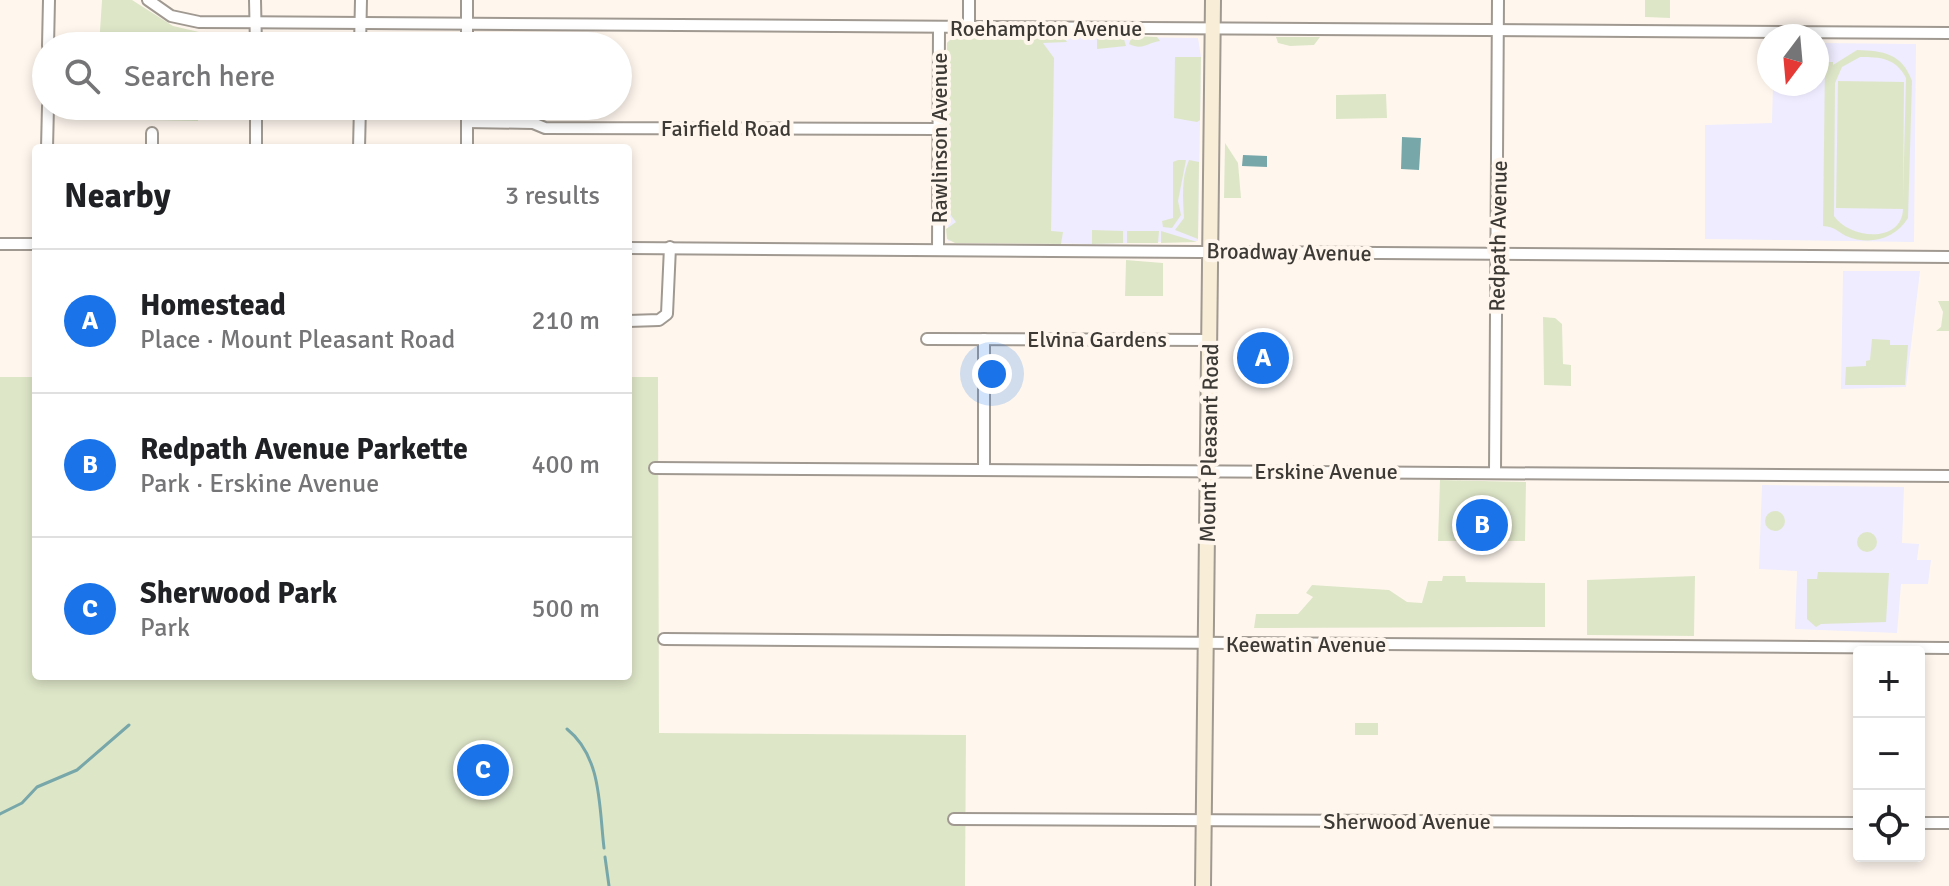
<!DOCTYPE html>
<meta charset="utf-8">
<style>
:root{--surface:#fff;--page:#f2f2f2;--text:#202124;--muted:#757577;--line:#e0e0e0;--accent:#1a73e8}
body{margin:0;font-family:Signika,sans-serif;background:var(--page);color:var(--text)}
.controls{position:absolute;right:24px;bottom:24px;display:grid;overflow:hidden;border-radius:8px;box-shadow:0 4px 12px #0003}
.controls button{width:72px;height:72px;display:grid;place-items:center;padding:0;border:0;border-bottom:2px solid var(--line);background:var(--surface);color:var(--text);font:40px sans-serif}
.compass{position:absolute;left:1757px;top:24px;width:72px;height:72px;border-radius:50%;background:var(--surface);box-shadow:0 4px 12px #0003;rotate:196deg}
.you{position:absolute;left:992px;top:374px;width:28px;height:28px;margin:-20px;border:6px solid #fff;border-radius:50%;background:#1a73e8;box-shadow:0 0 0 12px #1a73e833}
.badge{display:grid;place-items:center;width:52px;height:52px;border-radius:50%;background:var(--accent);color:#fff;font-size:26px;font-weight:700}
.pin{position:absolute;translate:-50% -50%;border:4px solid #fff;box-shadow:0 2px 8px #0006}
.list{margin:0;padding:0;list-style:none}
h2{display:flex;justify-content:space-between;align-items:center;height:104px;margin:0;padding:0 32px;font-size:34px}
h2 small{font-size:26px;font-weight:400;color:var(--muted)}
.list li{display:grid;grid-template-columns:52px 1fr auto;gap:24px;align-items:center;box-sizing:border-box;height:144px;padding:0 32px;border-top:2px solid var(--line)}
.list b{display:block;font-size:30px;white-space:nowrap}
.list p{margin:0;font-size:26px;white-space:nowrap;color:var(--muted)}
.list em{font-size:26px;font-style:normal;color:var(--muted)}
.icon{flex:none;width:44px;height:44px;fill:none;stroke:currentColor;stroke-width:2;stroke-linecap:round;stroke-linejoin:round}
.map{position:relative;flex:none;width:1949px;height:886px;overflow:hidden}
.search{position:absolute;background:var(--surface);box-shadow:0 4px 12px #0003;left:32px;top:32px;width:600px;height:88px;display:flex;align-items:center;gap:20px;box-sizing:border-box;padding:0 28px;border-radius:44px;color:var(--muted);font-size:30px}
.panel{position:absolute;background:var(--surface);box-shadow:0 4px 12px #0003;left:32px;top:144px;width:600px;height:536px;border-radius:8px}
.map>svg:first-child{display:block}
.education{fill:#eeecfe}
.green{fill:#dee6c8;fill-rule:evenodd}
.water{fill:#78a7aa}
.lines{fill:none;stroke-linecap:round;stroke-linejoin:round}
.stream{stroke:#78a7aa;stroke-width:3}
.street-casing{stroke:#a09991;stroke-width:14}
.secondary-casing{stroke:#a09991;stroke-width:18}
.street{stroke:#fff;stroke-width:10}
.secondary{stroke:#f8edd6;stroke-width:14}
.labels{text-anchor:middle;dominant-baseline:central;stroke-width:8;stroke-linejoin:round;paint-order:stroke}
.street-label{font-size:22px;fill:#3d3a36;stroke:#fff7ee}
</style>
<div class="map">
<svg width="1949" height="886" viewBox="0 0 1949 886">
<rect width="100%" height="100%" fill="#fff7ee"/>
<g class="education">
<path d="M955,35L1198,38L1201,57L1198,241L1092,244L948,241L947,43Z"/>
<path d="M1817,43L1916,44L1914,242L1705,239V125L1772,123L1773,84H1817Z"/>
<path d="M1843,271H1920L1906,387L1841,389Z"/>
<path d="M1762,485L1904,487L1902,543L1919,544L1917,560H1931L1928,584H1901L1897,633L1795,629L1797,571L1759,569Z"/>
</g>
<g class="green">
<path d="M102,0H132L173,26L199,32V46H99Z"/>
<path d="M1645,0H1670V18L1645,17Z"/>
<path d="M955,35L1063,36L1067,42L1043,43L1054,58L1051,231L1063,232L1061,244L955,243L947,239L946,229L956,222L946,209L947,43Z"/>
<path d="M1097,36H1123L1126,46L1097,49Z"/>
<path d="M1132,36L1157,37L1160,41C1149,42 1143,51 1129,44Z"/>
<path d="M1276,37H1320L1314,45L1290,46L1278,43Z"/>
<path d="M1857,50C1883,51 1902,53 1912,81L1908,218C1895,239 1870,246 1846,236C1837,231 1835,227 1823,226L1825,62H1833V65ZM1860,57C1880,57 1896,58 1906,78L1903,198L1904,82L1838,81L1836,208L1903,209C1902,244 1849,239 1834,216L1835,83L1842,67Z"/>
<path d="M1175,57H1201L1200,120L1197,122L1174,118Z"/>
<path d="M1386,94L1387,118L1336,119V95Z"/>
<path d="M96,106H198V121L95,119Z"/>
<path d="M1225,143L1238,163L1241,198H1224Z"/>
<path d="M1178,160H1186L1178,201L1181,215L1172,228L1163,227L1162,221L1173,218V162Z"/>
<path d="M1189,160L1199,162L1198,239L1175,230L1184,218C1183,199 1181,178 1189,160Z"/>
<path d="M1092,230L1123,231V243L1092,244Z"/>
<path d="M1127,231H1159L1158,243H1127Z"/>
<path d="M1161,231L1197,242L1161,243Z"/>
<path d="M1126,260L1163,263V296H1125Z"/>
<path d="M1938,301H1949V331H1936L1941,327L1943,312Z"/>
<path d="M1543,317L1555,318L1562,324L1563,364L1571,365V386L1544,385Z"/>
<path d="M1872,339L1890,340V345H1908L1905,385H1845L1846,367L1866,366V361L1870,360Z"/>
<path d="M0,377H36V676H628V377H658L659,733L966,735L965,886H0Z"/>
<path d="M1440,480L1526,482L1525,541H1438Z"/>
<circle cx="1775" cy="521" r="10"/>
<circle cx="1867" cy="542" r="10"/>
<path d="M1818,572L1889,573L1886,622L1821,624L1816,627L1807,619V579H1817Z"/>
<path d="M1443,576H1465L1466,582L1545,583V627L1254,628L1256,614H1298L1313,597L1306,593L1312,585L1389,590L1407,602L1422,603L1428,581H1442Z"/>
<path d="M1695,576L1694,636L1587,635V580Z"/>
<rect x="1355" y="723" width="23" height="12"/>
</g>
<g class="water">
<path d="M1402,137L1421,138L1419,170L1401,169Z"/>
<path d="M1243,155L1267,156V167L1242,166Z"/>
</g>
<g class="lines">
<g class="stream">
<path d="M567,729C602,757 599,807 604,848"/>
<path d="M0,814L22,803L37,787L77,770L129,725"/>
<path d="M605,857L609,886"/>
</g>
<g class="street-casing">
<g id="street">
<path d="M148,0L171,16L199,22L1949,33"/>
<path d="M255,0L256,46"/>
<path d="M467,0V46"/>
<path d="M969,27V0"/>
<path d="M48,46L49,0"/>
<path d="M360,46L361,0"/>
<path d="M467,122L533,123L545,128L938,129"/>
<path d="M47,148L48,106"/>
<path d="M152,148V133"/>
<path d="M256,148V106"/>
<path d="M359,148L360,106"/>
<path d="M467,148V106"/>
<path d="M0,244H36"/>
<path d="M628,248L1949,257"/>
<path d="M938,249L939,27"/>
<path d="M628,321L659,320L667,314L670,247"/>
<path d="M927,339L1210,340"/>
<path d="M984,339V469"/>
<path d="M655,468L1949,476"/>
<path d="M1495,472L1498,0"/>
<path d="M664,639L1949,648"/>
<path d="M954,819L1859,823"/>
<path d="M1919,823H1949"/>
</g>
</g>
<g class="secondary-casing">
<path id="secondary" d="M1203,886L1213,0"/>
</g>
<use href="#street" class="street"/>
<use href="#secondary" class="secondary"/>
</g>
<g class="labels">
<g class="street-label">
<text x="1046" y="28">Roehampton Avenue</text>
<text x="726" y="128">Fairfield Road</text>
<text transform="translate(939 138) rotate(-90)">Rawlinson Avenue</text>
<text transform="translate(1498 236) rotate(-89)">Redpath Avenue</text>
<text transform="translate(1289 252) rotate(1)">Broadway Avenue</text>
<text x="1097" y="339">Elvina Gardens</text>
<text transform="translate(1209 443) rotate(-89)">Mount Pleasant Road</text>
<text x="1326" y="471">Erskine Avenue</text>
<text x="1306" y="644">Keewatin Avenue</text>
<text x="1407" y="821">Sherwood Avenue</text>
</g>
</g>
</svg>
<div class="controls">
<button>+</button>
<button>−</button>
<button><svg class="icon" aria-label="locate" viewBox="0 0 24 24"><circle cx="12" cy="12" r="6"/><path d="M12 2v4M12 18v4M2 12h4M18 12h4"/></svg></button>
</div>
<svg class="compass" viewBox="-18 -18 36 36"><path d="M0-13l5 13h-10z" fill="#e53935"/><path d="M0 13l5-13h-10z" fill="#757577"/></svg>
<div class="you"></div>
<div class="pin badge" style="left:1263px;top:358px">A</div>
<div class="pin badge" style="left:1482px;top:525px">B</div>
<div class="pin badge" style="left:483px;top:770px">C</div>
<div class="search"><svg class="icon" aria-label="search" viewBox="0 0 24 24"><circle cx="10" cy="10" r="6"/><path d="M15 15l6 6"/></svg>Search here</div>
<section class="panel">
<h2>Nearby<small>3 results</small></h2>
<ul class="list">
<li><span class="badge">A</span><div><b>Homestead</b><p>Place · Mount Pleasant Road</p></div><em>210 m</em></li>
<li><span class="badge">B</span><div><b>Redpath Avenue Parkette</b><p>Park · Erskine Avenue</p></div><em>400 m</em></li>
<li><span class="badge">C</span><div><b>Sherwood Park</b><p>Park</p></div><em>500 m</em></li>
</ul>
</section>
</div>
